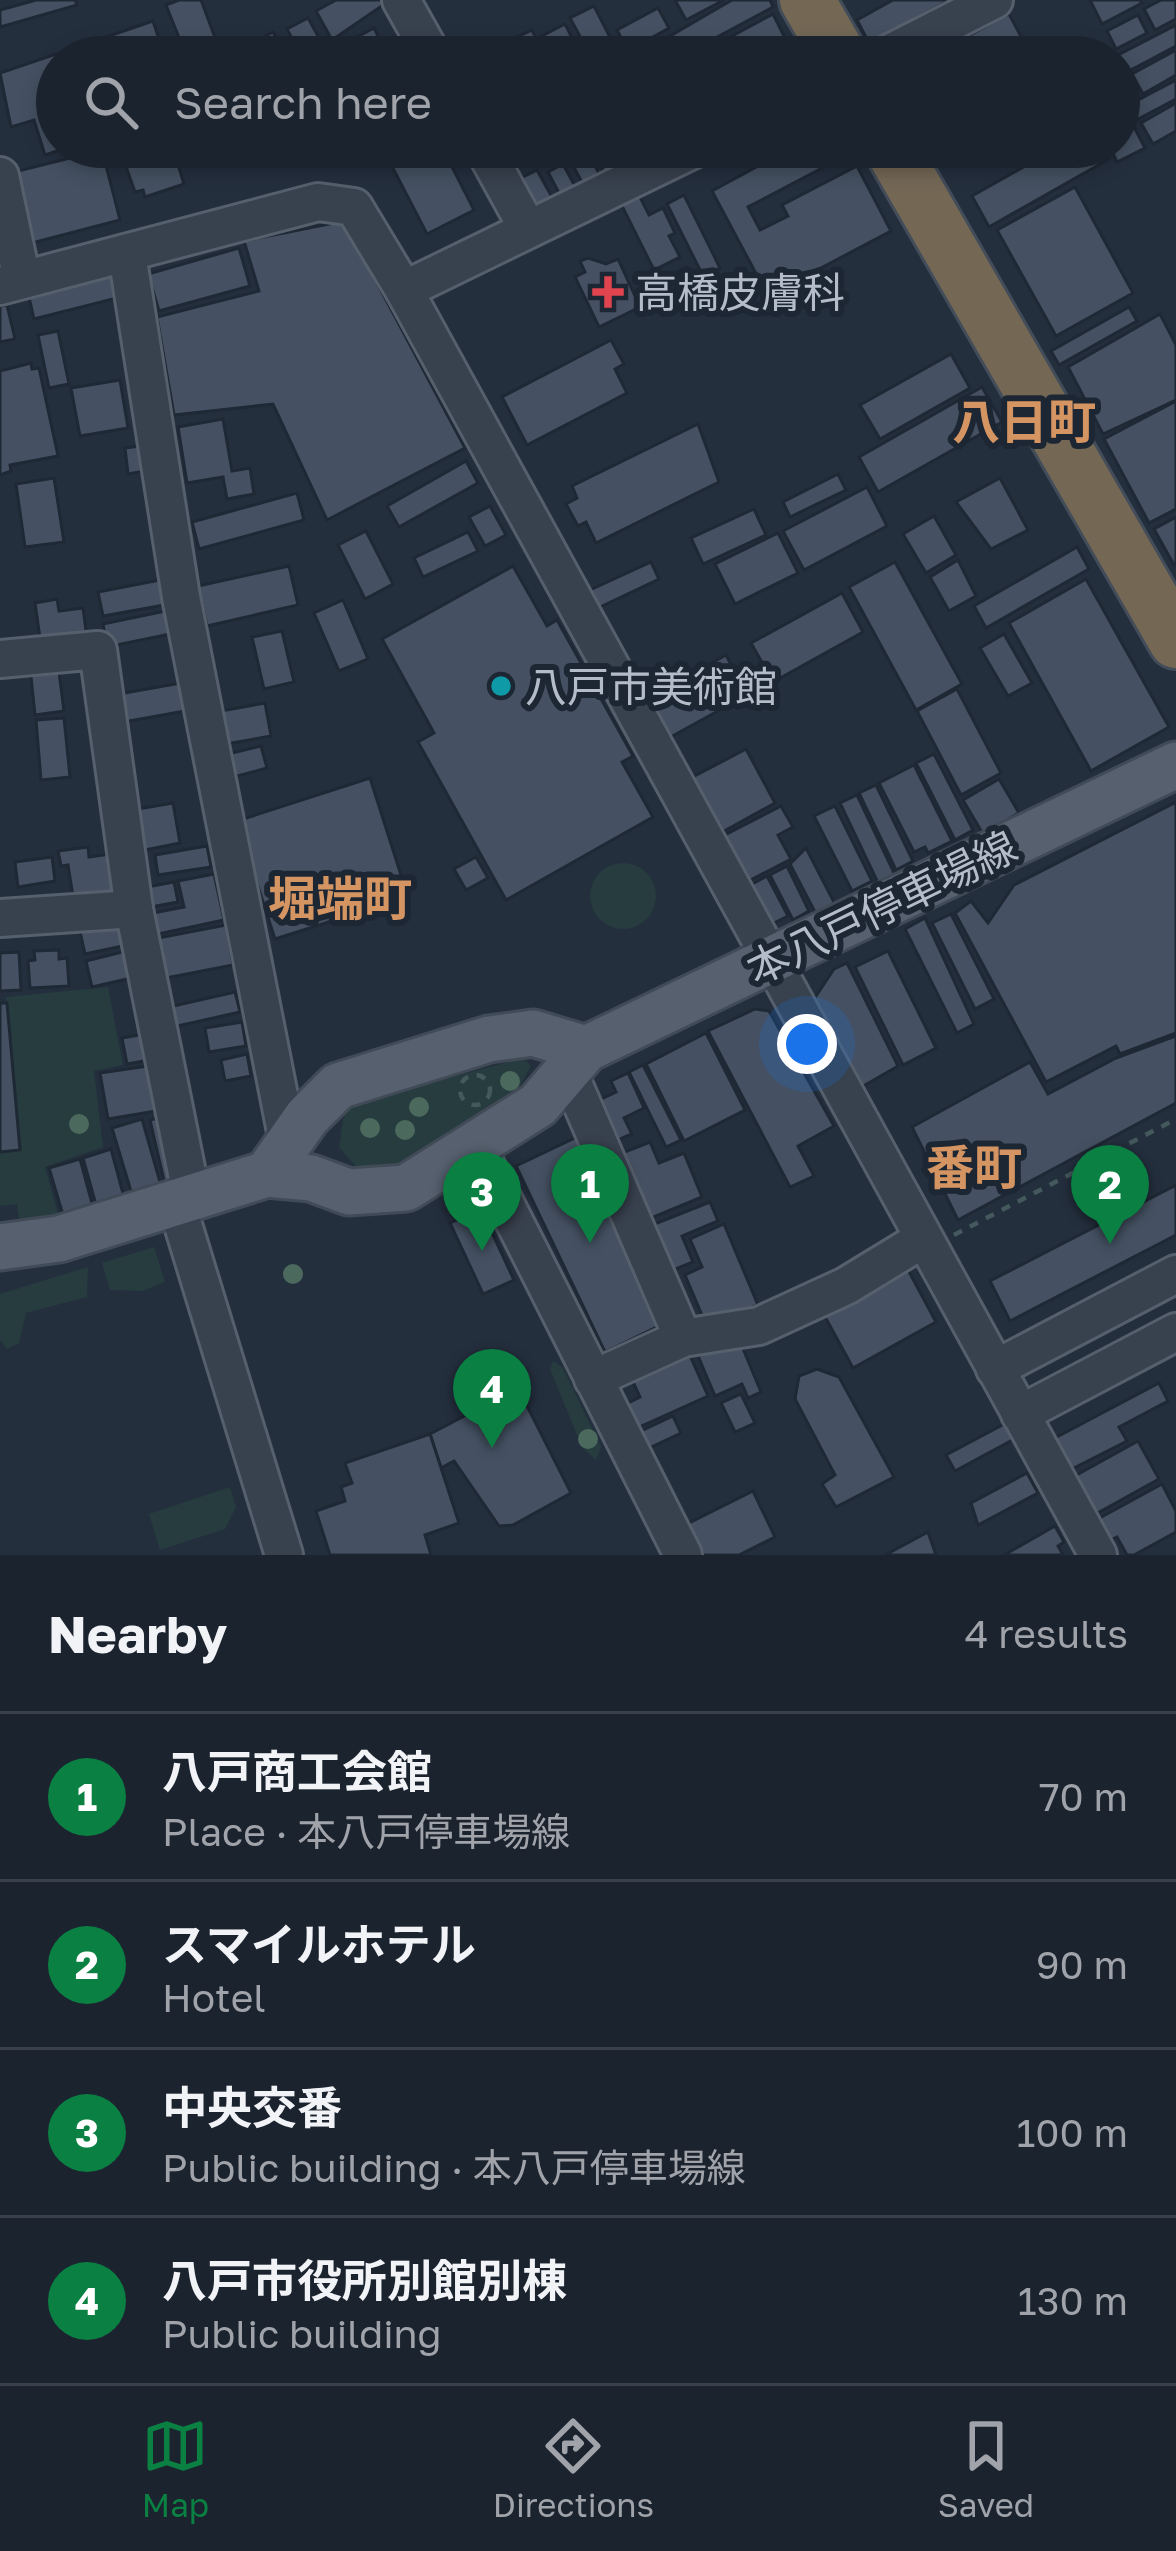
<!DOCTYPE html>
<meta charset="utf-8">
<style>
:root{--surface:#1b232e;--page:#242b36;--text:#f1f3f6;--muted:#a0a4aa;--line:#39404a;--accent:#0b8043}
body{margin:0;font-family:"Golos Text","Noto Sans JP",sans-serif;background:var(--page);color:var(--text)}
.you{position:absolute;left:807px;top:1044px;width:42px;height:42px;margin:-30px;border:9px solid #fff;border-radius:50%;background:#1a73e8;box-shadow:0 0 0 18px #1a73e833}
.badge{display:grid;place-items:center;width:78px;height:78px;border-radius:50%;background:var(--accent);color:#fff;font-size:39px;font-weight:700}
.pin{position:absolute;translate:-50% -99px;filter:drop-shadow(0 3px 6px #0008)}
.pin::after{content:'';position:absolute;top:63px;width:42px;height:36px;background:inherit;clip-path:polygon(0 0,100% 0,50% 100%)}
.list{margin:0;padding:0;list-style:none}
h2{display:flex;justify-content:space-between;align-items:center;height:156px;margin:0;padding:0 48px;font-size:51px}
h2 small{font-size:39px;font-weight:400;color:var(--muted)}
.list li{display:grid;grid-template-columns:78px 1fr auto;gap:36px;align-items:center;box-sizing:border-box;height:168px;padding:0 48px;border-top:3px solid var(--line)}
.list b{display:block;font-size:45px;white-space:nowrap}
.list p{margin:0;font-size:39px;white-space:nowrap;color:var(--muted)}
.list em{font-size:39px;font-style:normal;color:var(--muted)}
.icon{flex:none;width:66px;height:66px;fill:none;stroke:currentColor;stroke-width:2;stroke-linecap:round;stroke-linejoin:round}
.map{position:relative;flex:none;width:1176px;height:1555px;overflow:hidden}
.search{position:absolute;background:var(--surface);box-shadow:0 6px 18px #0003;left:36px;right:36px;top:36px;height:132px;display:flex;align-items:center;gap:30px;box-sizing:border-box;padding:0 42px;border-radius:66px;color:var(--muted);font-size:45px}
.sheet{height:828px;background:var(--surface)}
nav{display:flex;justify-content:space-around;align-items:center;box-sizing:border-box;height:168px;border-top:3px solid var(--line);background:var(--surface);font-size:33px;color:var(--muted)}
nav a{display:grid;justify-items:center;gap:6px}
nav .on{color:var(--accent)}
.map>svg:first-child{display:block}
.green{fill:#263c3f}
.building{fill:#455162;stroke:#1f2835;stroke-width:3}
.lines{fill:none;stroke-linecap:round;stroke-linejoin:round}
.minor-casing{stroke:#565f6c;stroke-width:42}
.major-casing{stroke:#414a57;stroke-width:51}
.highway-casing{stroke:#434c59;stroke-width:60}
.path{stroke:#44595c;stroke-width:4.5;stroke-dasharray:9 9;stroke-linecap:butt}
.minor{stroke:#38414e;stroke-width:36}
.major{stroke:#56606e;stroke-width:45}
.highway{stroke:#746855;stroke-width:54}
.tree{fill:#4b6a5d}
.health-dot{fill:#e0444e;stroke:#1d2633;stroke-width:4.5}
.culture-dot{fill:#0f9aa8;stroke:#1d2633;stroke-width:4.5}
.labels{text-anchor:middle;dominant-baseline:central;stroke-width:12;stroke-linejoin:round;paint-order:stroke}
.poi-label{font-size:42px;fill:#b4bcc9;stroke:#1d2633;text-anchor:start}
.street-label{font-size:42px;fill:#b4bcc9;stroke:#1d2633}
.quarter-label{font-size:48px;font-weight:bold;fill:#d59563;stroke:#1d2633}
</style>
<div class="map">
<svg width="1176" height="1555" viewBox="0 0 1176 1555">
<rect width="100%" height="100%" fill="#242f3e"/>
<g class="green">
<circle cx="623" cy="896" r="33"/>
<path d="M108,987L123,1065L94,1071L103,1147L45,1167L59,1217L19,1219L17,1204L0,1206V1152L20,1150L6,997Z"/>
<path d="M523,1058L531,1066L520,1086L392,1170H359L339,1147L344,1114L359,1102Z"/>
<path d="M154,1247L165,1282L143,1291L110,1290L102,1263Z"/>
<path d="M88,1267L87,1297L26,1313L19,1343L7,1349L0,1340V1294Z"/>
<path d="M553,1361L563,1368L601,1447L596,1460L582,1447L550,1369Z"/>
<path d="M230,1487L236,1507L225,1529L160,1550L149,1514Z"/>
</g>
<g class="building">
<path d="M36,0H75L77,5L0,27V10Z"/>
<path d="M179,0H201L217,43L186,55L166,5Z"/>
<path d="M336,0H384L386,3L332,40L316,11Z"/>
<path d="M675,0H724L686,20Z"/>
<path d="M732,0H770L773,7L680,57H634Z"/>
<path d="M893,0H950L869,43L857,20Z"/>
<path d="M1090,0H1140L1142,3L1102,24Z"/>
<path d="M1161,0H1176V19L1155,30L1144,9Z"/>
<path d="M594,6L613,43L590,55L570,18Z"/>
<path d="M658,8L669,28L628,51L617,30Z"/>
<path d="M773,14L786,40L756,57H693Z"/>
<path d="M1009,14L1032,57H929Z"/>
<path d="M1138,15L1147,33L1116,49L1107,31Z"/>
<path d="M308,18L323,45L301,56L287,29Z"/>
<path d="M153,21L165,57H57V147H69L45,155L34,120L11,127L0,73Z"/>
<path d="M565,24L582,57H520L511,40L532,30L536,39Z"/>
<path d="M1176,25V46L1127,72L1118,55Z"/>
<path d="M374,28L380,40L351,56L344,44Z"/>
<path d="M273,32L287,57H227Z"/>
<path d="M1176,50V75L1143,94L1132,74Z"/>
<path d="M1176,80V99L1123,127L1119,110Z"/>
<path d="M1176,103V131L1153,144L1141,123Z"/>
<path d="M1134,127L1145,148L1117,162L1110,147H1119V135Z"/>
<path d="M119,147H159L163,159L175,155L184,184L145,197L143,190L135,192Z"/>
<path d="M382,147H442L474,210L427,234Z"/>
<path d="M610,147H632L639,162L608,179L595,155Z"/>
<path d="M765,147H840L845,156L748,207L760,230L788,216L782,205L857,166L891,231L768,296L712,191L771,159Z"/>
<path d="M1059,147H1102L1109,159L989,227L972,196Z"/>
<path d="M102,150L120,220L32,243L14,172Z"/>
<path d="M587,151L602,179L585,188L570,160Z"/>
<path d="M563,164L576,188L561,197L548,172Z"/>
<path d="M537,170L553,199L534,209L519,179Z"/>
<path d="M1075,187L1133,293L1056,336L997,230Z"/>
<path d="M639,195L649,215L663,208L675,233L669,236L680,257L654,270L621,204Z"/>
<path d="M684,195L720,268L703,276L667,204Z"/>
<path d="M344,221L465,448L327,520L273,404L174,415L157,317L259,291L244,241Z"/>
<path d="M239,248L250,286L159,311L148,274Z"/>
<path d="M588,258L606,264L618,259L640,307L599,327L575,277L585,272L580,261Z"/>
<path d="M687,267L703,296L673,313L657,283Z"/>
<path d="M111,276L117,298L34,319L29,297Z"/>
<path d="M7,305L15,339L0,342V306Z"/>
<path d="M1129,307L1137,321L1059,365L1051,351Z"/>
<path d="M1160,314L1176,345V400L1103,434L1068,367Z"/>
<path d="M58,331L69,384L49,388L38,335Z"/>
<path d="M611,340L624,364L615,369L627,393L527,445L502,397Z"/>
<path d="M951,354L970,388L880,439L860,405Z"/>
<path d="M31,363L32,369L39,368L58,456L10,465L11,471L0,475V371Z"/>
<path d="M120,380L128,428L80,436L71,388Z"/>
<path d="M982,387L1002,422L878,492L859,457Z"/>
<path d="M1176,401V509L1149,523L1104,439Z"/>
<path d="M223,419L232,471L250,468L254,494L227,499L223,477L187,483L178,427Z"/>
<path d="M698,424L719,482L596,543L586,522L578,526L566,504L577,498L572,486Z"/>
<path d="M148,445L151,470L128,474L125,448Z"/>
<path d="M466,461L478,483L399,527L387,506Z"/>
<path d="M838,474L846,490L790,517L783,502Z"/>
<path d="M54,478L64,542L25,547L16,484Z"/>
<path d="M1000,478L1028,530L991,549L956,502Z"/>
<path d="M867,487L887,526L804,570L783,531Z"/>
<path d="M297,493L304,520L199,549L192,522Z"/>
<path d="M490,506L506,535L485,546L469,517Z"/>
<path d="M754,509L766,535L703,564L691,538Z"/>
<path d="M934,516L956,555L926,573L903,534Z"/>
<path d="M1176,517V564L1174,565L1154,529Z"/>
<path d="M366,531L393,584L365,599L338,545Z"/>
<path d="M468,532L478,551L423,577L414,558Z"/>
<path d="M778,533L798,573L735,604L715,564Z"/>
<path d="M1077,547L1089,569L986,628L974,606Z"/>
<path d="M958,560L976,596L949,611L930,577Z"/>
<path d="M651,562L659,579L598,608L590,590Z"/>
<path d="M895,562L962,684L916,710L849,587Z"/>
<path d="M289,566L298,605L207,626L198,586Z"/>
<path d="M513,566L547,626L557,620L633,756L622,762L653,817L506,900L418,742L434,733L382,639Z"/>
<path d="M165,579L170,604L103,616L98,592Z"/>
<path d="M1086,579L1169,727L1091,771L1009,623Z"/>
<path d="M842,593L863,632L773,682L751,643Z"/>
<path d="M57,599L59,611L83,608L87,638L41,645L35,603Z"/>
<path d="M343,600L368,659L339,671L314,613Z"/>
<path d="M170,610L175,633L107,647L103,624Z"/>
<path d="M282,631L294,682L264,689L252,637Z"/>
<path d="M1004,634L1032,683L1008,696L980,648Z"/>
<path d="M726,655L747,695L667,739L646,699Z"/>
<path d="M58,664L64,711L35,715L30,667Z"/>
<path d="M181,683L185,711L118,723L113,695Z"/>
<path d="M957,689L1001,773L961,795L917,711Z"/>
<path d="M265,703L271,736L226,744L221,711Z"/>
<path d="M64,718L70,777L41,780L36,720Z"/>
<path d="M261,746L267,768L230,778L224,755Z"/>
<path d="M746,749L775,803L717,835L687,780Z"/>
<path d="M934,754L973,830L955,840L916,763Z"/>
<path d="M914,765L952,841L928,853L925,847L914,852L879,783Z"/>
<path d="M370,778L408,897L275,939L237,821Z"/>
<path d="M999,779L1019,813L983,834L963,800Z"/>
<path d="M876,785L913,861L896,870L859,793Z"/>
<path d="M857,795L896,877L879,885L840,803Z"/>
<path d="M1176,802V1033L1120,1054L1116,1046L1046,1082L955,913L971,901L988,923L1014,885Z"/>
<path d="M173,803L180,843L140,851L132,810Z"/>
<path d="M781,806L793,827L778,835L791,859L743,884L719,838Z"/>
<path d="M835,806L872,881L852,891L814,816Z"/>
<path d="M207,846L211,867L158,875L155,855Z"/>
<path d="M88,847L89,857L110,854L117,897L74,903L68,865L61,866L58,851Z"/>
<path d="M806,848L836,906L817,916L790,864Z"/>
<path d="M52,857L55,881L18,887L15,862Z"/>
<path d="M476,857L488,878L466,890L454,869Z"/>
<path d="M787,866L809,911L793,920L770,875Z"/>
<path d="M214,874L224,920L158,934L153,913L184,907L178,881Z"/>
<path d="M767,876L788,916L766,927L745,888Z"/>
<path d="M174,882L178,902L151,907L147,887Z"/>
<path d="M951,914L994,999L975,1009L932,923Z"/>
<path d="M126,917L132,944L85,954L79,927Z"/>
<path d="M925,918L974,1024L957,1033L905,929Z"/>
<path d="M226,925L233,965L161,979L153,939Z"/>
<path d="M134,949L140,976L92,987L86,961Z"/>
<path d="M59,950V959L67,958L69,986L30,988L28,961L35,960L34,951Z"/>
<path d="M888,951L936,1048L903,1065L855,967Z"/>
<path d="M19,952L21,990L0,991V953Z"/>
<path d="M847,963L898,1066L860,1088L814,999L834,969Z"/>
<path d="M235,992L240,1012L173,1027L169,1007Z"/>
<path d="M0,1003H7L20,1150L0,1152Z"/>
<path d="M755,1009L769,1011L834,1126L798,1146L814,1176L790,1187L708,1031Z"/>
<path d="M242,1022L246,1046L209,1052L205,1028Z"/>
<path d="M150,1033L155,1059L127,1064L122,1038Z"/>
<path d="M706,1033L745,1110L684,1141L646,1064Z"/>
<path d="M1176,1036V1103L958,1220L912,1127L1030,1062L1048,1094L1116,1058Z"/>
<path d="M247,1054L251,1076L225,1081L221,1060Z"/>
<path d="M155,1065L162,1110L108,1119L100,1073Z"/>
<path d="M643,1065L681,1140L666,1147L629,1072Z"/>
<path d="M628,1073L644,1108L624,1118L632,1134L613,1142L595,1102L616,1092L611,1081Z"/>
<path d="M166,1116L183,1185L166,1189L150,1120Z"/>
<path d="M142,1119L162,1189L133,1198L112,1128Z"/>
<path d="M577,1137L665,1323L605,1352L516,1166Z"/>
<path d="M650,1142L659,1163L684,1153L702,1197L644,1221L617,1155Z"/>
<path d="M111,1149L124,1197L96,1205L83,1158Z"/>
<path d="M80,1159L93,1207L63,1215L49,1168Z"/>
<path d="M1176,1185V1235L1010,1321L990,1281Z"/>
<path d="M710,1202L718,1221L682,1236L693,1262L666,1273L647,1227Z"/>
<path d="M481,1209L514,1280L483,1294L450,1223Z"/>
<path d="M724,1224L758,1305L707,1327L685,1275L702,1267L690,1239Z"/>
<path d="M907,1268L936,1322L853,1368L823,1313Z"/>
<path d="M739,1339L761,1392L748,1398L742,1384L715,1396L698,1356Z"/>
<path d="M687,1349L708,1396L637,1428L626,1404L640,1397L630,1375Z"/>
<path d="M817,1369L839,1377L894,1477L836,1507L822,1484L835,1475L795,1399L799,1376Z"/>
<path d="M1159,1383L1168,1401L1119,1427L1127,1441L1070,1470L1053,1439Z"/>
<path d="M518,1388L571,1493L513,1525L499,1526L454,1461L441,1468L430,1434Z"/>
<path d="M741,1394L755,1423L735,1432L721,1403Z"/>
<path d="M673,1416L681,1433L647,1449L639,1432Z"/>
<path d="M1008,1422L1016,1438L955,1471L946,1455Z"/>
<path d="M430,1434L459,1523L425,1535L431,1555H330L316,1511L345,1501L341,1487L352,1483L345,1463Z"/>
<path d="M1138,1441L1159,1479L1094,1515L1073,1477Z"/>
<path d="M1027,1473L1038,1493L978,1525L971,1503Z"/>
<path d="M1162,1484L1176,1511V1532L1134,1555H1127L1117,1537L1107,1542L1096,1520Z"/>
<path d="M753,1491L775,1537L739,1555H703L687,1524Z"/>
<path d="M1055,1526L1064,1542L1058,1546L1063,1555H1004Z"/>
<path d="M928,1532L936,1555H885Z"/>
</g>
<g class="lines">
<g class="minor-casing">
<g id="minor">
<path d="M401,0L433,57"/>
<path d="M882,57L994,0"/>
<path d="M483,147L528,229"/>
<path d="M698,147L404,290L1098,1555"/>
<path d="M0,176L22,280"/>
<path d="M127,254L181,597L289,1147"/>
<path d="M0,286L318,202L354,207L404,290"/>
<path d="M0,659L98,650L134,909L192,1198"/>
<path d="M0,918L134,909"/>
<path d="M569,1074L683,1338"/>
<path d="M477,1148L683,1555"/>
<path d="M176,1202L284,1555"/>
<path d="M995,1369L1176,1274"/>
<path d="M593,1379L683,1338L759,1326L846,1286L923,1239"/>
<path d="M1020,1414L1176,1332"/>
</g>
</g>
<g class="major-casing">
<g id="major">
<path d="M267,1174L307,1117L338,1086L489,1039L533,1033L586,1049"/>
<path d="M0,1247L59,1239L267,1174L311,1178L349,1192L406,1188L538,1105L586,1049L1176,765"/>
</g>
</g>
<g class="highway-casing">
<g id="highway">
<path d="M807,0L840,57"/>
<path d="M891,147L1176,641"/>
</g>
</g>
<g class="path">
<circle cx="475" cy="1090" r="15"/>
<path d="M954,1235L1176,1119"/>
</g>
<use href="#minor" class="minor"/>
<use href="#major" class="major"/>
<use href="#highway" class="highway"/>
</g>
<g class="tree">
<circle cx="510" cy="1081" r="10"/>
<circle cx="419" cy="1107" r="10"/>
<circle cx="79" cy="1124" r="10"/>
<circle cx="370" cy="1128" r="10"/>
<circle cx="405" cy="1130" r="10"/>
<circle cx="293" cy="1274" r="10"/>
<circle cx="588" cy="1439" r="10"/>
</g>
<path class="health-dot" d="M602 274h12v12h12v12h-12v12h-12v-12h-12v-12h12z"/>
<circle class="culture-dot" cx="501" cy="686" r="12"/>
<g class="labels">
<g class="poi-label">
<text x="635" y="292">高橋皮膚科</text>
<text x="525" y="686">八戸市美術館</text>
</g>
<g class="street-label">
<text transform="translate(881 907) rotate(-26)">本八戸停車場線</text>
</g>
<g class="quarter-label">
<text x="1024" y="421">八日町</text>
<text x="340" y="898">堀端町</text>
<text x="974" y="1167">番町</text>
</g>
</g>
</svg>
<div class="you"></div>
<div class="pin badge" style="left:590px;top:1243px">1</div>
<div class="pin badge" style="left:1110px;top:1244px">2</div>
<div class="pin badge" style="left:482px;top:1251px">3</div>
<div class="pin badge" style="left:492px;top:1448px">4</div>
<div class="search"><svg class="icon" aria-label="search" viewBox="0 0 24 24"><circle cx="10" cy="10" r="6"/><path d="M15 15l6 6"/></svg>Search here</div>
</div>
<section class="sheet">
<h2>Nearby<small>4 results</small></h2>
<ul class="list">
<li><span class="badge">1</span><div><b>八戸商工会館</b><p>Place · 本八戸停車場線</p></div><em>70 m</em></li>
<li><span class="badge">2</span><div><b>スマイルホテル</b><p>Hotel</p></div><em>90 m</em></li>
<li><span class="badge">3</span><div><b>中央交番</b><p>Public building · 本八戸停車場線</p></div><em>100 m</em></li>
<li><span class="badge">4</span><div><b>八戸市役所別館別棟</b><p>Public building</p></div><em>130 m</em></li>
</ul>
</section>
<nav>
<a class="on"><svg class="icon" aria-label="map" viewBox="0 0 24 24"><path d="M3 6l6-2 6 2 6-2v14l-6 2-6-2-6 2zM9 4v14M15 6v14"/></svg>Map</a>
<a><svg class="icon" aria-label="directions" viewBox="0 0 24 24"><path d="M12 3l9 9-9 9-9-9zM9 14v-3h6M13 9l2 2-2 2"/></svg>Directions</a>
<a><svg class="icon" aria-label="saved" viewBox="0 0 24 24"><path d="M7 4h10v16l-5-4-5 4z"/></svg>Saved</a>
</nav>
